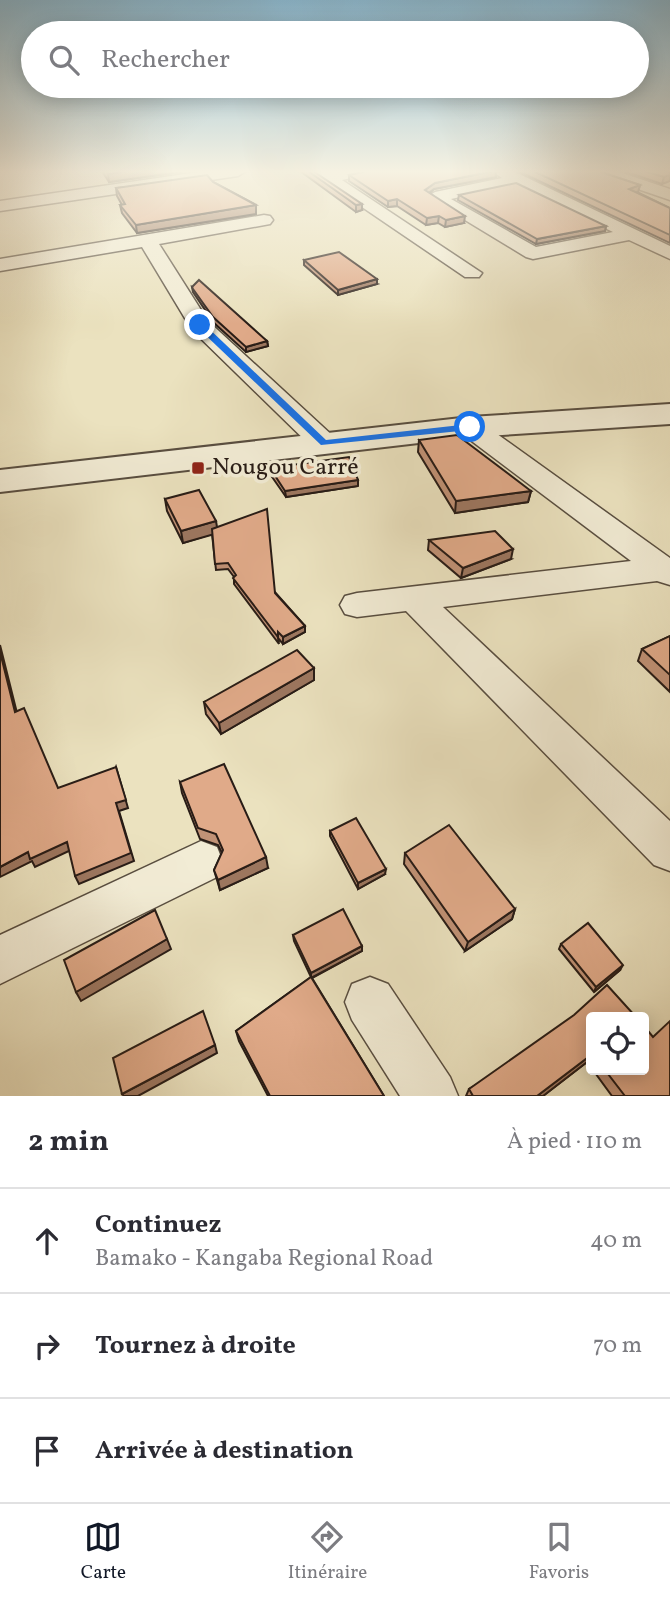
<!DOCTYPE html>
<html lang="fr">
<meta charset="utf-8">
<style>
:root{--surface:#fff;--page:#f2f2f3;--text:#2b2b33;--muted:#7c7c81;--line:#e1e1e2;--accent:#111827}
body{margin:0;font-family:Vollkorn,serif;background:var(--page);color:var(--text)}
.controls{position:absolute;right:21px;bottom:21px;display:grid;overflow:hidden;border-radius:7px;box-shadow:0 4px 18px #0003}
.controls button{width:63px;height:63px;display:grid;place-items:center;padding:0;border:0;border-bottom:2px solid var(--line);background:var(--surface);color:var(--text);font:35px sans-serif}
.stop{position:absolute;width:21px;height:21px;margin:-16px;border:5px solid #1a73e8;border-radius:50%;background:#fff}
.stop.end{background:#1a73e8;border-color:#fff;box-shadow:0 2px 7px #0008}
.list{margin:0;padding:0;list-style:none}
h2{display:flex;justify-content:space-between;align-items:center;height:91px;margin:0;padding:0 28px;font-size:30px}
h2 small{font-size:23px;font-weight:400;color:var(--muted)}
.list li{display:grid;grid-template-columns:46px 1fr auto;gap:21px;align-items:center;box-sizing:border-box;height:105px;padding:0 28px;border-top:2px solid var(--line)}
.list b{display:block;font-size:26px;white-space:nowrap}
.list p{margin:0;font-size:23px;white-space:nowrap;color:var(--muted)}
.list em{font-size:23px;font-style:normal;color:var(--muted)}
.icon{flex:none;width:38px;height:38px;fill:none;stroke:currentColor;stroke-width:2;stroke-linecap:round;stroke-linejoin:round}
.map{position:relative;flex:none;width:670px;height:1096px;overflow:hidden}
.search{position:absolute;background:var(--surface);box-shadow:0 4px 18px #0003;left:21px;right:21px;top:21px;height:77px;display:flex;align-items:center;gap:18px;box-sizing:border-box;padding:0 24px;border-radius:38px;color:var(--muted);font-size:26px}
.sheet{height:406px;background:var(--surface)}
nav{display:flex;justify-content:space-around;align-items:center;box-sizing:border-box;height:98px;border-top:2px solid var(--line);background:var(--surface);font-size:19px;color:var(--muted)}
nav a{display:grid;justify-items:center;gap:4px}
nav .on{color:var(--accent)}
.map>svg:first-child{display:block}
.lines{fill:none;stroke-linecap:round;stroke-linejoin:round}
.minor-casing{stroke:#594e40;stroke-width:3}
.tertiary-casing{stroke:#594e40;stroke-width:4}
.minor{fill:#f2ecd5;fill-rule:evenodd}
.tertiary{fill:#f2ecd5;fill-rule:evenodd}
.wall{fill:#c19276;stroke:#281c16;stroke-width:2}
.shaded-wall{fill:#9d7760;stroke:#281c16;stroke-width:2}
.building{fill:#e0aa89;stroke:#281c16;stroke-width:2}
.route{fill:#1a73e8}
.poi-dot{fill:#8f2418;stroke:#f2ecd5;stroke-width:2.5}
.labels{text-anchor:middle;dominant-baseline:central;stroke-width:7;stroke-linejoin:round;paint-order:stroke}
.poi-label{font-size:24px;fill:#281c16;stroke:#f2ecd5;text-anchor:start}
</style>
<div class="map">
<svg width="670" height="1096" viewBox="0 0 670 1096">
<rect width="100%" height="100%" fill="#ebe2bf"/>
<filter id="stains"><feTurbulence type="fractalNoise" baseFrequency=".00286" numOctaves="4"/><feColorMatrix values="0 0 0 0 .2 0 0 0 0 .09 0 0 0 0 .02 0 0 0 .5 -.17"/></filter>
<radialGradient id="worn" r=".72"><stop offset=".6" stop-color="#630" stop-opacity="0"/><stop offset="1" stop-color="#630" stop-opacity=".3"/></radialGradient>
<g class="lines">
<g class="minor-casing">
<g id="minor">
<path d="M205,171H246L238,176L0,211V201Z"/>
<path d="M309,171H373L371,174L342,180L482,273L479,277H465Z"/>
<path d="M492,171H513L670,246V259L629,240L533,259L526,257L427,197L435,192L502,178ZM516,185L613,232L536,247L451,199Z"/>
<path d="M592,171H616L670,189V200L594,174Z"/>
<path d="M264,215L270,216L273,220L270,224L159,244L208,321L334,437L338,443L334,449L324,451L314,449L192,330L142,247L0,271V259Z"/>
<path d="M470,419L479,421L670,558V585L657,581L443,607L670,821V871L654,865L406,611L357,617L345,614L340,605L345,596L357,593L631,561L461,433L457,427L461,421Z"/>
<path d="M201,841L217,847L223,862L217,877L0,984V935Z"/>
<path d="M370,977L388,984L450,1077L458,1096H400L352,1020L345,1002L352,984Z"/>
</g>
</g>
<g class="tertiary-casing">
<path id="tertiary" d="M670,404V424L470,437L0,492V470L470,417Z"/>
</g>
<use href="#minor" class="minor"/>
<use href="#tertiary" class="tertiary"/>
</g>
<g class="wall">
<path d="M102,171H187L109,182Z"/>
<path d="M300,171H313L362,210L356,212Z"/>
<path d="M368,171H496V177L434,189L430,193L464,223L445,227L438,223L426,225L397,206L388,207L349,181V175Z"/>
<path d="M518,171H598L640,185L638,192H637L670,208V243Z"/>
<path d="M624,171H668L662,184Z"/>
<path d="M213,182L256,205V214L137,233L122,213L120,205H122L117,196L116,188Z"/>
<path d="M459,195L606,226L605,231L536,244L458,200Z"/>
<path d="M304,260L377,284L338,295L304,265Z"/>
<path d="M192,287L267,341L268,346L246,352L214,323L193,292Z"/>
<path d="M419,440L531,491L528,502L455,513L418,452Z"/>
<path d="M270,468L358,486L286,497L270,474Z"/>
<path d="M165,499L217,527L305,626V632L283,644L278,638L279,644L234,584V577L228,569L216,570L212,534L183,543L167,511Z"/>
<path d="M429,540L511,559L461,578L428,550Z"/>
<path d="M670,636V692L638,661L642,649Z"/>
<path d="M314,668V680L221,734L206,714L204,702Z"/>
<path d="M180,782L268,868L220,890L214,870L222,853L218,845L200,839L182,793Z"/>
<path d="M330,831L385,874L358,889L330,836Z"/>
<path d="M405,853L515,909L512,919L465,951L404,864Z"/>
<path d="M293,935L362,946V951L312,978L384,1096H268L239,1041L236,1031L311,977L294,941Z"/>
<path d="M561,944L620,970L594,992L559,949Z"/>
<path d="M591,1017V1068L587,1062L543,1096H466L469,1089Z"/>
<path d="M593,1070H644L670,1096H612Z"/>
</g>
<g class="shaded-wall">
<path d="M129,171H187L109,182L108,174Z"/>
<path d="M494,171H496V177L434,189L425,196V190L435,183Z"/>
<path d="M670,175V181L662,184L664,177Z"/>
<path d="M640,185L638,192L628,195L629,189Z"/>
<path d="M397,199V206L388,207V201Z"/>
<path d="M362,204V210L356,212V205Z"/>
<path d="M256,205V214L137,233L136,225Z"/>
<path d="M439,216L438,223L426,225L427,218Z"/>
<path d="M465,216L464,223L445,227L446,220Z"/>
<path d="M606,226L605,231L536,244L537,239Z"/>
<path d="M377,279V284L338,295V290Z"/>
<path d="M267,341L268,346L246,352V347Z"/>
<path d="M358,480V486L286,497L285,491Z"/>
<path d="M531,491L528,502L455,513L456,501Z"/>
<path d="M216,521L218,533L183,543L181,531Z"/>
<path d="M513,549L511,559L461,578L463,568Z"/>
<path d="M305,626V632L283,644V637Z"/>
<path d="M0,645L19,721L15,712L0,652Z"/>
<path d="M314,668V680L221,734L219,723Z"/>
<path d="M116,767L128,808L119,811L134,861L79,884L75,876Z"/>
<path d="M67,842L71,850L35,867L32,861L0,877V867L28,852Z"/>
<path d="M266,857L268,868L220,890L218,880Z"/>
<path d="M386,869L385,874L358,889V883Z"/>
<path d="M515,909L512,919L465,951L468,942Z"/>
<path d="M167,939L171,949L81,1001L76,992Z"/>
<path d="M362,946V951L311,978V973Z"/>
<path d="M623,965L620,970L594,992L596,987Z"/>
<path d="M215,1045L217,1053L138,1096H124L122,1094Z"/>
<path d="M591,1055L587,1062L543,1096H537Z"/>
</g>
<g class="building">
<path d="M106,171H129L108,174Z"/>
<path d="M308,171H313L362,204L356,205Z"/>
<path d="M368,171H494L435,183L425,190L465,216L446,220L439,216L427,218L397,199L388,201L349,175Z"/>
<path d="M533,171H598L640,185L629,189L670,208V235Z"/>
<path d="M644,171H668L670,172V175L664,177Z"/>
<path d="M207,175L213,182L256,205L136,225L120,205L125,204L116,188Z"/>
<path d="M516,183L606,226L537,239L459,195Z"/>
<path d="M339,252L377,279L338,290L304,260Z"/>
<path d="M199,280L267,341L246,347L213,317L193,289L192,287Z"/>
<path d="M457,435L531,491L456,501L419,440Z"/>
<path d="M349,457L358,480L285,491L270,468Z"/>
<path d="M199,490L216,521L181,531L165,499Z"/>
<path d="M267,509L275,593L305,626L283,637L278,632V637L233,578L236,575L228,563L215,564L212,529Z"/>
<path d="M495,531L513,549L463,568L429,540Z"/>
<path d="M670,636V675L642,649Z"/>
<path d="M297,650L314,668L219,723L204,702Z"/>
<path d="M0,652L15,712L24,708L58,788L116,767L126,800L116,803L131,853L75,876L67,842L30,859L28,852L0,867Z"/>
<path d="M224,764L266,857L218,880L214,870L223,850L216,834L198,828L180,782Z"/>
<path d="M356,818L386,869L358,883L330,831Z"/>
<path d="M449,825L515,909L468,942L405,853Z"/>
<path d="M343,909L362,946L311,973L293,935Z"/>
<path d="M155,910L167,939L76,992L64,960Z"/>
<path d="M588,923L623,965L596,987L561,944Z"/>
<path d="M311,977L384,1096H270L236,1031Z"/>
<path d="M607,985L636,1017H591V1055L537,1096H473L469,1089L574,1015Z"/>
<path d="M203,1011L215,1045L122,1094L113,1058Z"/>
<path d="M670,1021V1096H625L605,1070H644V1026L653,1037Z"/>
</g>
<linearGradient id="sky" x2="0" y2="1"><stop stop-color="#88b8d2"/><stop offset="0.53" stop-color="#f6f2e2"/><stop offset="1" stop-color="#f6f2e2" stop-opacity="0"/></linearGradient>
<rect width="670" height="324" fill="url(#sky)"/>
<path class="route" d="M197,323H203L326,440L470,424L475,427L470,430L321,445L197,327Z"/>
<rect class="poi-dot" x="191" y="461" width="14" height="14" rx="3.5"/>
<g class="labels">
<g class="poi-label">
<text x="212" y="468">Nougou Carré</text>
</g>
</g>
<rect width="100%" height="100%" filter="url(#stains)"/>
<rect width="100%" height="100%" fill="url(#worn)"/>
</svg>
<div class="controls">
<button><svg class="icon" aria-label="locate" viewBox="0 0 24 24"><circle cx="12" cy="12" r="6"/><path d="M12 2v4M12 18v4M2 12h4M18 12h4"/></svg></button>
</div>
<div class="stop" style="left:470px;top:427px"></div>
<div class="stop end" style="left:200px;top:325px"></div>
<div class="search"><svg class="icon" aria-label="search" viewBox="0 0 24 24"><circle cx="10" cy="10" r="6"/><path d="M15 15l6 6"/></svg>Rechercher</div>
</div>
<section class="sheet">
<h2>2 min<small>À pied · 110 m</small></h2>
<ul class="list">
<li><svg class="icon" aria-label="ahead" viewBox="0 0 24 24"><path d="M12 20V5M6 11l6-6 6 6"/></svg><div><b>Continuez</b><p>Bamako - Kangaba Regional Road</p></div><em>40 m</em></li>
<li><svg class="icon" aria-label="right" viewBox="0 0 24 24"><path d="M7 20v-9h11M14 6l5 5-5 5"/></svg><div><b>Tournez à droite</b></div><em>70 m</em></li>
<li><svg class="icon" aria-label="arrive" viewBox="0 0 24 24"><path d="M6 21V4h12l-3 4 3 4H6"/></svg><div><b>Arrivée à destination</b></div></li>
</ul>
</section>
<nav>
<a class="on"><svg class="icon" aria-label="map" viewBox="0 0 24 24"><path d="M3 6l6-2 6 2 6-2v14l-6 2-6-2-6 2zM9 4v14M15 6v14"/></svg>Carte</a>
<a><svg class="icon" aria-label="directions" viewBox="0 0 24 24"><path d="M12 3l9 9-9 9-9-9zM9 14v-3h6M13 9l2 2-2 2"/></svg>Itinéraire</a>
<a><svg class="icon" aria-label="saved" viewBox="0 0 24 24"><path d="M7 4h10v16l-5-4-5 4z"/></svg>Favoris</a>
</nav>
